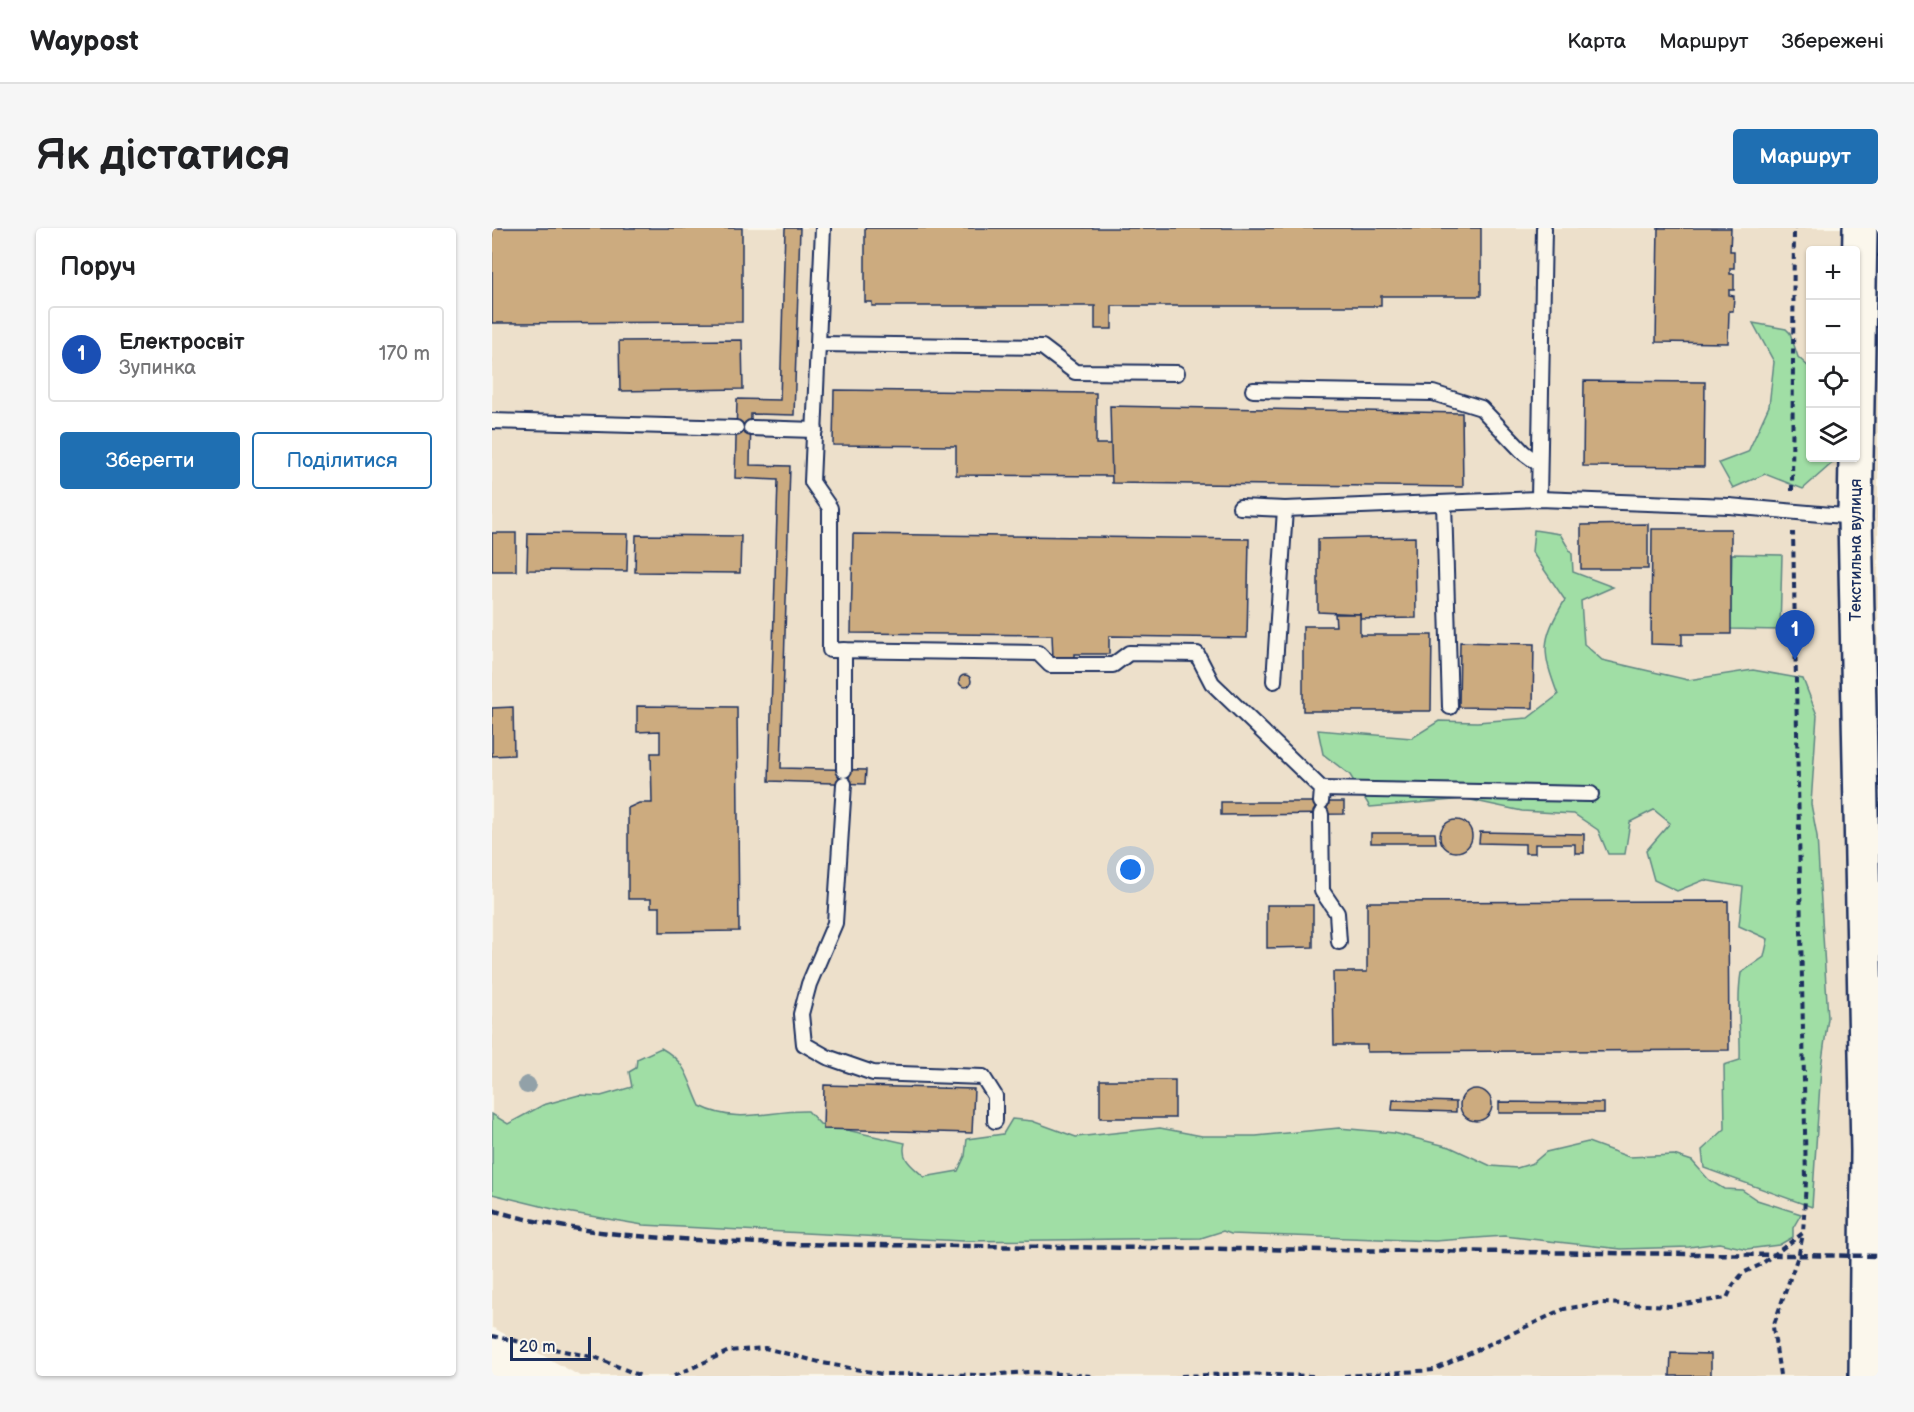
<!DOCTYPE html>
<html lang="uk">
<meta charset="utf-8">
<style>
:root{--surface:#fff;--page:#f6f6f6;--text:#202124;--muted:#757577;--line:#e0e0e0;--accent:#1f6fb2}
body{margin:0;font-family:"Balsamiq Sans",sans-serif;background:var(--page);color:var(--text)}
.controls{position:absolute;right:18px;top:18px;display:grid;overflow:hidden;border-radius:6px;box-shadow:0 2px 4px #0004}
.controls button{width:54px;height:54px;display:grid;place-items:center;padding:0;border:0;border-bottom:2px solid var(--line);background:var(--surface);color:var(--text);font:30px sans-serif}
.scale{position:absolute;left:18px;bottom:15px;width:81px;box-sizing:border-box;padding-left:6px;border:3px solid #1b2f5e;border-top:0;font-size:16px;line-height:21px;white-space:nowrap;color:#1b2f5e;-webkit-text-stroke:4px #fbf7ec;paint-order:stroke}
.you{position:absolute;left:639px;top:642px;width:21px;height:21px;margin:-15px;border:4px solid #fff;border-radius:50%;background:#1a73e8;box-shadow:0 0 0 9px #1a73e833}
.badge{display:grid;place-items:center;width:39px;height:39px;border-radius:50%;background:var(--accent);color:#fff;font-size:20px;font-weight:700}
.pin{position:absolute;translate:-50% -50px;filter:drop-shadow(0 2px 3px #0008)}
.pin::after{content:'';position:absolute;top:32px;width:21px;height:18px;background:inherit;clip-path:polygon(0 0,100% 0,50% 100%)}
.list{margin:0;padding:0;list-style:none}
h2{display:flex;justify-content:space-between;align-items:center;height:78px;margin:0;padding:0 24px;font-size:26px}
h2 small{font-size:20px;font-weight:400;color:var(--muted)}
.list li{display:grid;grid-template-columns:39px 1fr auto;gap:18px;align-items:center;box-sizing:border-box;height:96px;margin:0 12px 12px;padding:0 12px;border:2px solid var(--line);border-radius:6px}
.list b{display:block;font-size:22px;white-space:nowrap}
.list p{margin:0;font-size:20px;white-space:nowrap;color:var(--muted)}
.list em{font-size:20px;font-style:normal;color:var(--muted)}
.actions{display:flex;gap:12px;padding:18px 24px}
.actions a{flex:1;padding:14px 0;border:2px solid var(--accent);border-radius:6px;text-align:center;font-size:21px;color:var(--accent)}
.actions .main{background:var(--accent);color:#fff}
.icon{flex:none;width:33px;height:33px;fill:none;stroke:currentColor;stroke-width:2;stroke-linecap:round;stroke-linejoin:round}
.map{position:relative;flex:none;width:1386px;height:1148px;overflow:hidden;border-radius:6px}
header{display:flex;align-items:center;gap:36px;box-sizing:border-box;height:84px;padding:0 30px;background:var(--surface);border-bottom:2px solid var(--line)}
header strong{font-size:28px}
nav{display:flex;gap:33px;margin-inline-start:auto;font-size:21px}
.intro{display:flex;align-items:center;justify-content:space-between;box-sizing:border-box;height:144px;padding:0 36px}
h1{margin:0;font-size:42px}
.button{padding:15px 27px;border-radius:6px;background:var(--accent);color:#fff;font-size:21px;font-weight:700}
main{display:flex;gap:36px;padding:0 36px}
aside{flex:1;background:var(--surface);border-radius:6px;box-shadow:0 2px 4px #0004}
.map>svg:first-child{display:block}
.built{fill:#ede0cb;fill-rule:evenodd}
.green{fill:#a0dea5;stroke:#5e8682;stroke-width:1.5}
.building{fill:#ccab7f;stroke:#1b2f5e;stroke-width:1.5}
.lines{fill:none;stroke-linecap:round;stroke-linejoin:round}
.lane-casing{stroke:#1b2f5e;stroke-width:18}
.secondary-casing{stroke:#1b2f5e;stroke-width:38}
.path{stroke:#1b2f5e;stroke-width:4;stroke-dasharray:6 4.5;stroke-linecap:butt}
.lane{stroke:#fbf7ec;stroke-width:14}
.secondary{stroke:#fbf7ec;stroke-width:33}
.rail{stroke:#1b2f5e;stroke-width:4.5;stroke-dasharray:9 4.5;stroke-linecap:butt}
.tree{fill:#92a1a8}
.labels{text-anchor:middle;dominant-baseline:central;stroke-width:4.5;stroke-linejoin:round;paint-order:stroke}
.street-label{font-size:16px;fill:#1b2f5e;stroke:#fbf7ec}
</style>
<header>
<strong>Waypost</strong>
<nav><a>Карта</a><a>Маршрут</a><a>Збережені</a></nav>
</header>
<div class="intro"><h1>Як дістатися</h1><a class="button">Маршрут</a></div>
<main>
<aside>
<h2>Поруч<small></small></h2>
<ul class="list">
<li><span class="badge" style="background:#1a4fb4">1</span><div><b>Електросвіт</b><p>Зупинка</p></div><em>170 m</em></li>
</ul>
<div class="actions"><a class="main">Зберегти</a><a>Поділитися</a></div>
</aside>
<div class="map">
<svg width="1386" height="1148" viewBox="0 0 1386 1148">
<rect width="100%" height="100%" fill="#fbf7ec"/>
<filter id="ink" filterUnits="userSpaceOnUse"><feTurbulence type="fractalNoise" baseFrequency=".0167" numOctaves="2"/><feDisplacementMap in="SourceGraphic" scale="12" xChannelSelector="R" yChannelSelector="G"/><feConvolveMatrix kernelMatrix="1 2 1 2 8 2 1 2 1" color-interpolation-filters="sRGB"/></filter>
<g filter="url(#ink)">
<path class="built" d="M0,0H1386V1148H88L0,1099ZM1318,22H1364V230H1318Z"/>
<g class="green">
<path d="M1261,95L1294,101L1298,105L1306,129L1318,140V230H1346L1311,261L1273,246L1241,260L1227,235L1256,224L1277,178L1282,134Z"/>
<path d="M1042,302L1068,306L1080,326L1081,344L1121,359L1089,373L1092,416L1110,432L1196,452L1261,442L1311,451L1325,487L1319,576L1325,608L1336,790L1329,840L1320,979L1212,940L1210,922L1233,901L1232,837L1248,832C1249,802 1244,774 1249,745L1272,729L1276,711L1247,698L1251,659L1212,652L1185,663L1162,652L1154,623L1178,595L1162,582L1138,594L1133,626H1116L1106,602L1082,586L1030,583L974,571L878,579L858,547L831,526L826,502L920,510L947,493L985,494L1036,490L1066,467C1050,424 1048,413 1073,372L1040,324Z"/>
<path d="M1240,326L1290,327L1288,402L1238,401Z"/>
<path d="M169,820C196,835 196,853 208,878C246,897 277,882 316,883L328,896L413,915C408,932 421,938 432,949L466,943L473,928L475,911L511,906L520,891L540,893L584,909L668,900L710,908H764L847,900L902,905L958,919L999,938L1025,940L1041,935L1054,924L1096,914L1137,929L1182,927L1200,933L1217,952L1232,961L1250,962L1265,972L1309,986L1301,1000V1009L1287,1017L1255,1021L1227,1015L1197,1019L1129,1021L1012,1008L943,1013L739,1006L731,1003L709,1010L470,1013L151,997L69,983L0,966V886L16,896L51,877L87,867L109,868L140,859L137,844L144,840L145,831Z"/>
</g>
<g class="building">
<path d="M0,0H250V94L0,95Z"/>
<path d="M293,0H308L302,187L259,186L258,237L298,238L289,540L374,542L373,556L277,553L286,252L243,250L245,171L288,172Z"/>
<path d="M373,0H989V68H889V78H620V101H603V78H380V74H373Z"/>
<path d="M1166,0H1239L1238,23H1242V40H1238V46H1242V62H1237V67L1242,68L1241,83H1237L1236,115L1164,114Z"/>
<path d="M250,112L251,161L128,163L127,113Z"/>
<path d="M1092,153L1213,154L1212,239L1091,238Z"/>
<path d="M342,162L604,165V216H621V248L464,247V218L341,217Z"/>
<path d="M618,178L970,185L971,259L620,255Z"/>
<path d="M1156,296V341H1089V297Z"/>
<path d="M1160,301H1239V406H1190V417L1159,416Z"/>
<rect x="0" y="305" width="24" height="38"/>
<path d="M36,305L136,306L135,343L35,342Z"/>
<path d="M361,306L757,311L755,410L617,408V426H583V430H561L560,407L359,405Z"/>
<path d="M144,307L249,308L248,345L143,344Z"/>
<path d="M923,309L924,390L868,391V386L826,384V311Z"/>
<path d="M843,386H868V407H940L939,483H811V398H844Z"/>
<path d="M968,414L1042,416L1041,480L967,479Z"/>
<circle cx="473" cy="453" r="6"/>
<path d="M145,478L245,479L247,703L168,704V679H159V671H136V580L147,575H160L159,525H168V503L145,504Z"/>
<path d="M21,479L22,527L0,528V480Z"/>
<path d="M729,574H852V586L729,587Z"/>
<circle cx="964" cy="608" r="16"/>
<path d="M988,604L1092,606V625H1083V616H1043V625H1033V616L987,615Z"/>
<path d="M879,605H943L944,615H879Z"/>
<path d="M1236,673L1237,822L875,824V817H842L841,744H875V674Z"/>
<path d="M775,677H821V719L775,720Z"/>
<rect x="608" y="852" width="75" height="38"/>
<path d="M332,857L482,861L480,905L331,901Z"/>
<circle cx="984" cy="877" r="16"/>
<path d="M901,872L964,874V884L900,882Z"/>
<path d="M1007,874L1112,875V885H1007Z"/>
<path d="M1179,1125L1219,1126V1148H1178Z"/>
</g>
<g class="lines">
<g class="lane-casing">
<g id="lane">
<path d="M331,0L320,254L338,280V422L546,425L558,437H621L637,425L705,426L720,455L830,561L829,574"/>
<path d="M327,116L550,119L583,144L685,145"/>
<path d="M761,162L941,165L989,180L1032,225L1047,236"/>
<path d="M0,193L244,200"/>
<path d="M259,200L323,202"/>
<path d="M1047,271L1052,0"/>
<path d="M952,275L958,479"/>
<path d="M748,279L793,281L1047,271L1237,278L1363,289"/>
<path d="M782,453L793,281"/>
<path d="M352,542V422"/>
<path d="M352,556L343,695L317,756L309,786L312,816L335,829L381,845L491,849L503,868V893"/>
<path d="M830,561L1099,566"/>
<path d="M829,586L830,663L845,685L847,714"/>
</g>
</g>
<g class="secondary-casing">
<path id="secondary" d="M1368,0L1363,289L1376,923L1374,1148"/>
</g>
<g class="path">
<path d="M1300,263L1302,0"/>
<path d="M0,1108L105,1130L149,1148"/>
<path d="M1288,1147L1281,1099L1307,1025L1311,1006"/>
<path d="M182,1148L237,1123L273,1120L331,1135L390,1146L496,1147L538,1144L601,1148"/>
<path d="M689,1148L744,1146L821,1148"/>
<path d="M852,1148L942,1142L1072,1081L1108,1075L1178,1078L1235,1070L1241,1057L1251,1045L1268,1037L1311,1005L1314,953L1301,304"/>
</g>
<use href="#lane" class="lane"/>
<use href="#secondary" class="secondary"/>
<path class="rail" d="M0,982C92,1010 193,1011 289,1016L1386,1028"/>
</g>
<circle class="tree" cx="35" cy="857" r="9"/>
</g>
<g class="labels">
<g class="street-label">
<text transform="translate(1364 322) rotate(-90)">Текстильна вулиця</text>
</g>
</g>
</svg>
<div class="controls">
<button>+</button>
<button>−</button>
<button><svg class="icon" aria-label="locate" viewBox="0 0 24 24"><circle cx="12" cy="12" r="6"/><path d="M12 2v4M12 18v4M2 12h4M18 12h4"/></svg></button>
<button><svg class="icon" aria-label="layers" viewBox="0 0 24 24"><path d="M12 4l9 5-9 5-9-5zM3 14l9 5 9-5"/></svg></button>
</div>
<div class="scale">20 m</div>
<div class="you"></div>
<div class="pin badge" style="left:1303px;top:432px;background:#1a4fb4">1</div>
</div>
</main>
